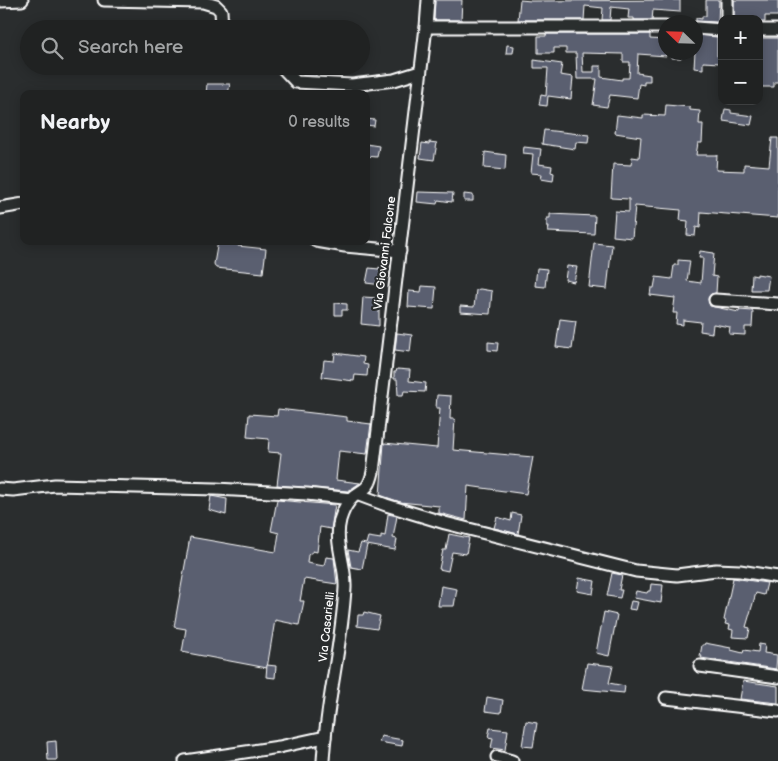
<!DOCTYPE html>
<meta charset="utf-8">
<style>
:root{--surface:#202222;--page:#2d2f2f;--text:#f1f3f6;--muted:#a2a4a5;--line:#3d3f40}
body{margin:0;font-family:"Balsamiq Sans",sans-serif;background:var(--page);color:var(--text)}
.controls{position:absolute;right:15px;top:15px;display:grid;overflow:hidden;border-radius:10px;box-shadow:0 2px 12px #0003}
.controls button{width:45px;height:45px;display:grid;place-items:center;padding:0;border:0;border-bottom:1px solid var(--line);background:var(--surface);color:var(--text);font:25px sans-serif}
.compass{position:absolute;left:658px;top:15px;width:45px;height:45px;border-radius:50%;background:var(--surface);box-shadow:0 2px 12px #0003;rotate:293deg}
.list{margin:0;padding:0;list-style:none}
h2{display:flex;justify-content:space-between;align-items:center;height:65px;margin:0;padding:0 20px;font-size:21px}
h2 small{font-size:16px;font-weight:400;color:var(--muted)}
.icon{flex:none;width:28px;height:28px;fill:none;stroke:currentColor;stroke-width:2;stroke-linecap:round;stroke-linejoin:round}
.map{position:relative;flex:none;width:778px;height:761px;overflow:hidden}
.search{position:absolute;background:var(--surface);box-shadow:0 2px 12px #0003;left:20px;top:20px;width:350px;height:55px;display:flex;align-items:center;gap:12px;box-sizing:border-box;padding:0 18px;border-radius:28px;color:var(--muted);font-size:19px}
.panel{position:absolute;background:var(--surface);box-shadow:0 2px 12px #0003;left:20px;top:90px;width:350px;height:155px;border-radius:10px}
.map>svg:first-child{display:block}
.building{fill:#5a5e70;stroke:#fff;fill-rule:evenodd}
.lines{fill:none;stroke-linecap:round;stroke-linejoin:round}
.minor-casing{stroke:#fff;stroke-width:15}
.minor{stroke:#2a2d2e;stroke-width:11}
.labels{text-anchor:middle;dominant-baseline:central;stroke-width:4.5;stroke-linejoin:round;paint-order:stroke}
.street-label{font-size:12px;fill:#fff;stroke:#2a2d2e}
</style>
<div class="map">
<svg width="778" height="761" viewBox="0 0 778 761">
<rect width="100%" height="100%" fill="#2a2d2e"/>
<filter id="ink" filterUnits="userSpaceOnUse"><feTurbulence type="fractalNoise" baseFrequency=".02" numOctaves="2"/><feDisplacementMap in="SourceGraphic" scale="10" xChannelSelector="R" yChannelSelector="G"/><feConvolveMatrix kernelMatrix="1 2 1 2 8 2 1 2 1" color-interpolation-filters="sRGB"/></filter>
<g filter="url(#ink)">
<g class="building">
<path d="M435,0H462L461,20H434Z"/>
<path d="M520,0L531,1L680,0V12L653,10L652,20H634V18H628L629,9L611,7L610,20H602L603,8L585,6L584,20H518Z"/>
<path d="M706,0H719L718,22L696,21V18L702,19V16H706Z"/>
<path d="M734,0H778V16H765V22H759V19H734Z"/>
<path d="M546,34H650V39L666,40V56L638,54L637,73L650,75V81H644V85L639,84L637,98L610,95L607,107L593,105L597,79H577L576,53H566V48H554V53H538V36H546ZM582,53L623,54V62H630L629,78H622V80L601,77V66H594V72H583Z"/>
<path d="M696,35L717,37V56H720V63L703,62V69L694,68Z"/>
<path d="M759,38H778V82H774V87H761Z"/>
<path d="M507,45L514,46L513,53H506Z"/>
<path d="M672,52H681V58H671Z"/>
<path d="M534,60L562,64L560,75L573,77L571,99L548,96L547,106L539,105L541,95L546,96L548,68H534Z"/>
<path d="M304,66H317L316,76L303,75Z"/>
<path d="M207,84H230L228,94H206Z"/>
<path d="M666,105L690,107V110L700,111L699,124H703L702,143H698L696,155H717L716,170L744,171V164L769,166L772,138H778V218L701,212L700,228L696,227L695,236L687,235L688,221L680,220L681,210L635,206L632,238L613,236L615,211L629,212V199L611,198L613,164L631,165L632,157L639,158L641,137L615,133L617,115L643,118V115L665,116Z"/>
<path d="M725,109L731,110V113L753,116L751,125L723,121Z"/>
<path d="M366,119L375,120L374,126L366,125Z"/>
<path d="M544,130L589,135L588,143L576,142L575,149L542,144Z"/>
<path d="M429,142L437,143L434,160L420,158L422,143L429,144Z"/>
<path d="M366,144L379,146L377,157L366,156Z"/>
<path d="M524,147L541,149L539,164L552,166L551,172L554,173L553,181L541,179L542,174L531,173L533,154L523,153Z"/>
<path d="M485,152L506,155L505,170L484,168Z"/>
<path d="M418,192L453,193L452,202L438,200L437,204L417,202Z"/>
<path d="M464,194L473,195V201H464Z"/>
<path d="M550,214L595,216L594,234L548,232L549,226H547V218H550Z"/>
<path d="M218,241H238V246L266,249L263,273L216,268L214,264Z"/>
<path d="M594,243L612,245L607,289L589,287Z"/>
<path d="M700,251L714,253L712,276L717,277L716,293L711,294L708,299L710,306L739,312V310L753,311L752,327H745V335L729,334L730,327L713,324L712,333L700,331L701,322L683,320V325L676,324L677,313H673L675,298L650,295L651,288H654L656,277L672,279L674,265H678V260L690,261L687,281L701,283L703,258H699Z"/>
<path d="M567,266L577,267L574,282L565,280Z"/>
<path d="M379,267H385L382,285L366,283L369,268L379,269Z"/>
<path d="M537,268L547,269L545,287L535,286Z"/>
<path d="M757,274L769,276L767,290H751L752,275L757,276Z"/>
<path d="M422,286L436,287L434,309L408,307L409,291L421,292Z"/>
<path d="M480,289L492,291L490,314L460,312V306L474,307L476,290Z"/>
<path d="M363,297L379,298V326L361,324Z"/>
<path d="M335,303L347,304V310H342V315H335Z"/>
<path d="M560,319L576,321L572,349L556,347Z"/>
<path d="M397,333L412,335L410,352L395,350Z"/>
<path d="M488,342L498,343L497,351L488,350Z"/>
<path d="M335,353L364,357L363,364L368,365L367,376L355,375L354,381L322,377L324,360L334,361Z"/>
<path d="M397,369L410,370L409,381L426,383L425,392L404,391L403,395H398L397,379H394V372H396Z"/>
<path d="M437,395L451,396L450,419H455L453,450L533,457L526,494L468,486L466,520L439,513V506L400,502L380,495L384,443L437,448L440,408H436Z"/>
<path d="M278,409L347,417V421L371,424L367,454L339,451L336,480L360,483L348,491L277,485L281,453L268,452L269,439L247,437L249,414L277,416Z"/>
<path d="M211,496L227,499L226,515L209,510Z"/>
<path d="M277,500L335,505L331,529L320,527L317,552L313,551L308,555L307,563L324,566L326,557L334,558L337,584L304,579L300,601H304L299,625L275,620L267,668L182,652L186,629L174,627L190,537L276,552L279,533L271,531Z"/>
<path d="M512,513L521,515L518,534L494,528L497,517L511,521Z"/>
<path d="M388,514L397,516L393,538L397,539L395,550L367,545L362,569L351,567L348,550L358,552L361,543L366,544L368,537L381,539V535L385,536Z"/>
<path d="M449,534L469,538L466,554L452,552L448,571L439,569L443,550H446Z"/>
<path d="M612,573L622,575L619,590H622L620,598L607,596Z"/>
<path d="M579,578L595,581L593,594L577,591Z"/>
<path d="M733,578L767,583L764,595L756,593L746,627L750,628L748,638L732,637L733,630L729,629L730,625L725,624L726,621L724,620Z"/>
<path d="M651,584L663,585L661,603L634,598L636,591L647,593L648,591H650Z"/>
<path d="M441,586L457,589L454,606H438Z"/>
<path d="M631,601L638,602L636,610L629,609Z"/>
<path d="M364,612L380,616L377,629L357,626L358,615H363Z"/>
<path d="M604,612L617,615L609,656L596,653Z"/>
<path d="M705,643L731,648V650L743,653L744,650L758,652L759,644L765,645L764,653L777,655L776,669L701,658L702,656H700L702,645H704Z"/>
<path d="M587,663L613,666L609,683L625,686L624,693L582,689Z"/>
<path d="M267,665L276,666L275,678L266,677Z"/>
<path d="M743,681L778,686V703L740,699Z"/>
<path d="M487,697L503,700L501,713L485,711Z"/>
<path d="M526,721L537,723L533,747L522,746Z"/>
<path d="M490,728L508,730L505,750L491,748L493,738L488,737Z"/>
<path d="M381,736L403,740L402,746L379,742Z"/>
<path d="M56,741L57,760H48L47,742Z"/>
</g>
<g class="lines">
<g class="minor-casing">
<g id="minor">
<path d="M104,0L203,2L216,6L221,11L222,29"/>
<path d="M0,1L22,0"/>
<path d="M727,19V0"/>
<path d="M426,27H666"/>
<path d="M696,28L722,30"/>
<path d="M759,30H778"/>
<path d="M281,66L296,82L352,85L394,80L420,72"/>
<path d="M0,208L24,204"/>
<path d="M316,241L345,246L400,251"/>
<path d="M715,300L778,304"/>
<path d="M0,489L13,490L55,485L216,489L307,494L351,499"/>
<path d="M359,495L386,505L445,523L636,571L677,575L716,570L740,571L778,577"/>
<path d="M700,666L778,677"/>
<path d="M666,698L778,711"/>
<path d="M497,757L512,761"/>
<path d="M185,761L279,747L325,737"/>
<path d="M323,761C326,703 342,646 345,588C346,565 334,543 340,520C342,513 346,505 350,500C362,487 368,494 373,472L426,27L428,0"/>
</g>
</g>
<use href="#minor" class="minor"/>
</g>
</g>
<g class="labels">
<g class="street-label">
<text transform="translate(385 253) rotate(-83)">Via Giovanni Falcone</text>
<text transform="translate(327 627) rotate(-84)">Via Casarielli</text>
</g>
</g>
</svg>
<div class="controls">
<button>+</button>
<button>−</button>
</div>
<svg class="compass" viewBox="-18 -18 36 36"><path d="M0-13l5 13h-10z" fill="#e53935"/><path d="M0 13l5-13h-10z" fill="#a2a4a5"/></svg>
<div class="search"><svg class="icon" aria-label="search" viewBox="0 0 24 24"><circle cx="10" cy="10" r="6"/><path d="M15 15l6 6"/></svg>Search here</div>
<section class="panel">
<h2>Nearby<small>0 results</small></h2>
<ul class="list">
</ul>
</section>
</div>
